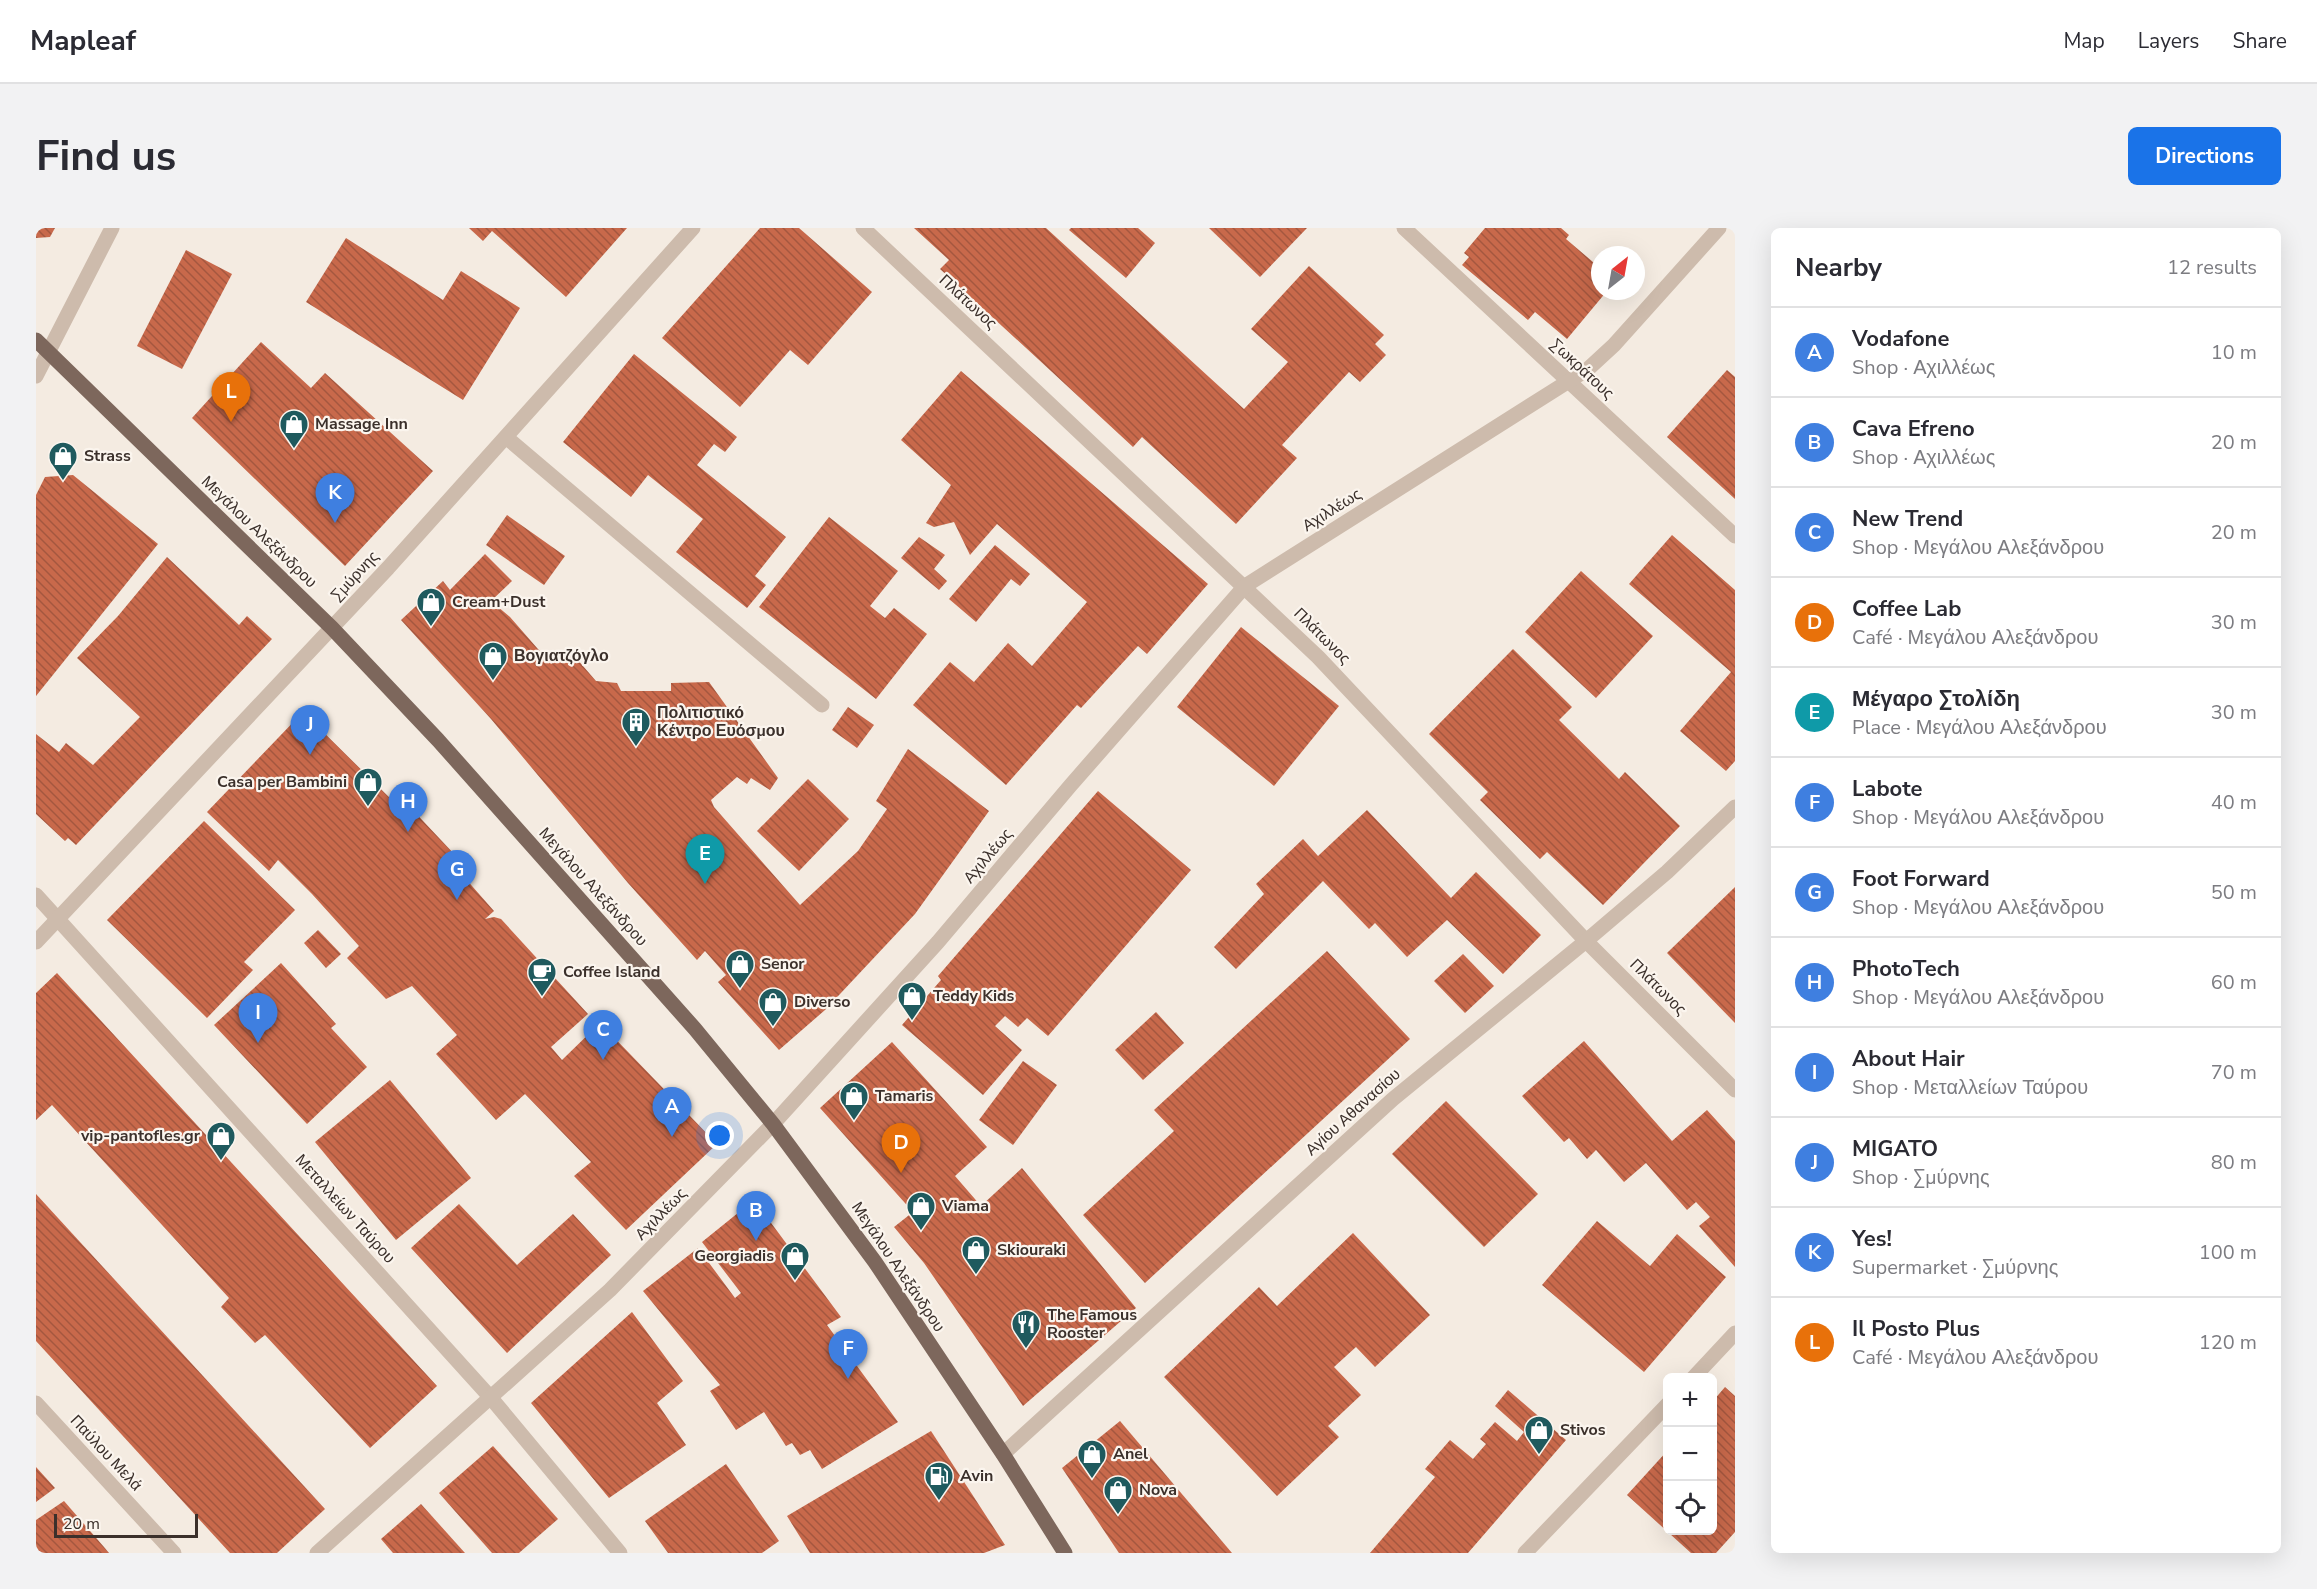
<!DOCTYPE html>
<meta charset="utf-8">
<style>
:root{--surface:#fff;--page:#f2f2f3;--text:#2b2b33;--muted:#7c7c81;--line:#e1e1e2;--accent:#1a73e8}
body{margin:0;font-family:"Nunito Sans",sans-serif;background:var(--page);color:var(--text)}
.controls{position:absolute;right:18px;bottom:18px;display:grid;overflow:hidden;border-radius:9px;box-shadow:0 6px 24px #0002}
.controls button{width:54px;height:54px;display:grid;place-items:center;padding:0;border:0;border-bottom:2px solid var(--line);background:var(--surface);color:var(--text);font:30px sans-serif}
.compass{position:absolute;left:1555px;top:18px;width:54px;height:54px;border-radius:50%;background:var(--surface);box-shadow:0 6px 24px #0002;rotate:31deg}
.scale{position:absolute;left:18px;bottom:15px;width:144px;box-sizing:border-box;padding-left:6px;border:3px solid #3b302b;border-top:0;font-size:16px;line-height:21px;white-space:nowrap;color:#3b302b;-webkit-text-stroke:4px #fbf5ee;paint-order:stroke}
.you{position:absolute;left:684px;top:908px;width:21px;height:21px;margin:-15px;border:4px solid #fff;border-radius:50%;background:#1a73e8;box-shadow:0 0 0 9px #1a73e833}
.badge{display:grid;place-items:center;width:39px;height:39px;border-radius:50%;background:var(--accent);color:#fff;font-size:20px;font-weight:700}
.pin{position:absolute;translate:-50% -50px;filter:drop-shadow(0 2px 3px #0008)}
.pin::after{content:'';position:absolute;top:32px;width:21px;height:18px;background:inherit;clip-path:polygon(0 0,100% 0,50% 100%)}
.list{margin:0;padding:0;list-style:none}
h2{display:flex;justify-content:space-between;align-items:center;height:78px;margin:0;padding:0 24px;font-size:26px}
h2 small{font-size:20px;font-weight:400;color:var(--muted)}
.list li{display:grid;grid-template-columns:39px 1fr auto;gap:18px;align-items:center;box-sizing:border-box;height:90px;padding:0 24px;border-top:2px solid var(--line)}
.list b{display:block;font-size:22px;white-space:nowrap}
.list p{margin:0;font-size:20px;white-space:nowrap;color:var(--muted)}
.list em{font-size:20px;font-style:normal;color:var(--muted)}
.icon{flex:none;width:33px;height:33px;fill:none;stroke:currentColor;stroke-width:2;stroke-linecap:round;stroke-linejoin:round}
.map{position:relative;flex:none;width:1699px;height:1325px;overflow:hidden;border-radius:9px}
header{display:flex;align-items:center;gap:36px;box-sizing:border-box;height:84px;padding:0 30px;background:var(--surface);border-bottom:2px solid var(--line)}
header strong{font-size:28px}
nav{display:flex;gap:33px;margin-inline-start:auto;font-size:21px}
.intro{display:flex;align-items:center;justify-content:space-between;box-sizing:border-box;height:144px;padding:0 36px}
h1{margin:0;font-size:42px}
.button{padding:15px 27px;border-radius:9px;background:var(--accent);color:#fff;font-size:21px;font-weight:700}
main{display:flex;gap:36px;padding:0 36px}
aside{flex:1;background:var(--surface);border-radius:9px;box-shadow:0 6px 24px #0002}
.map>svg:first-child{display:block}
.building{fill:url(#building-back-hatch)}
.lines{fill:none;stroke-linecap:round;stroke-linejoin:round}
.minor{stroke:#cdbbac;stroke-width:15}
.major{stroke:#7d675c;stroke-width:15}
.labels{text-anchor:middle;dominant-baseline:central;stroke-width:4.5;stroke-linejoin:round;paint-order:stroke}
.street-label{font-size:16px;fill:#3b302b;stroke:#fbf5ee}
.poi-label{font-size:16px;font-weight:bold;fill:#3b302b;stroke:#fbf5ee;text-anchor:start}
</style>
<header>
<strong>Mapleaf</strong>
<nav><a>Map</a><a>Layers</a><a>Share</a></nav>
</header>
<div class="intro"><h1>Find us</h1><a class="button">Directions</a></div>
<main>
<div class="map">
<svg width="1699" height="1325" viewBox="0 0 1699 1325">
<defs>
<pattern id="building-back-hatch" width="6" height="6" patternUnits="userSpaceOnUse" patternTransform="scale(1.5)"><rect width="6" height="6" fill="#c8694b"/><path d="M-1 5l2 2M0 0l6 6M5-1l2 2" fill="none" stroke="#a4573f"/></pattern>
</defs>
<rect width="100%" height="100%" fill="#f4ebe1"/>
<g class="building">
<path d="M0,0H19L14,9L0,10Z"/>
<path d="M433,0H591L530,69L456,3L447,13Z"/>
<path d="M724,0H763L836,64L772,137L754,122L704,179L626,110Z"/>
<path d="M878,0H1010L1208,181L1252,134L1215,101L1273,38L1348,107L1339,116L1350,127L1324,154L1313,144L1246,217L1261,230L1200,296L1106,209L1097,219L1002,131L904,41L913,32Z"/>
<path d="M1035,0H1102L1119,15L1090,50L1033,2Z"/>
<path d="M1173,0H1271L1224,49Z"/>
<path d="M1449,0H1525L1533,7L1530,11L1564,40V63H1571L1531,111L1499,84L1492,92L1426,37L1433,29L1428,25Z"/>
<path d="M310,10L407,72L425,43L484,80L427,172L270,74Z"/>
<path d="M150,22L196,46L146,141L101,118Z"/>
<path d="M225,114L275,160L289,145L397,243L309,338L156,190Z"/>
<path d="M598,126L701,209L689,224L678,216L661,237L750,309L719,348L730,357L711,380L640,324L667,291L612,247L595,269L527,214Z"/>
<path d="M1691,142L1699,149V271L1631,209Z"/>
<path d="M925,143L1172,356L1111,426L1102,418L1045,480L1041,477L970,557L877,477L914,434L938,454L972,415L996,438L1051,374L961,296L934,327L918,294L898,299L890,295L915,257L865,212Z"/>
<path d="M37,247L122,316L0,468V267L9,249Z"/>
<path d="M471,287L529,328L508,357L450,317Z"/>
<path d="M793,289L862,343L834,378L849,390L858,380L891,406L840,471L723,379Z"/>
<path d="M1636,307L1699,362V533L1690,543L1644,503L1695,444L1593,356Z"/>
<path d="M883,309L909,327L898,341L911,353L903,362L865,330Z"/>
<path d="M959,317L994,346L984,358L975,351L940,394L913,371Z"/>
<path d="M449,326L476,353L455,373L474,389L515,436L534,423L560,453L581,455L585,463H635V455L673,454L742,550L734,562L715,550L711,556L701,549L675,572L678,579L764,677L822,623L851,581L840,573L872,521L953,583L879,686L789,782L743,822L682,754L690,747L669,723L661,732L592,655L455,491L365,392L407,353L414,362Z"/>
<path d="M131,329L203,397L211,388L236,411L40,617L32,610L29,613L0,586V506L23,524L30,515L57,537L104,489L41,430L82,388Z"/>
<path d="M1545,343L1617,408L1560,470L1489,404Z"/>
<path d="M1205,399L1303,478L1238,558L1141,479Z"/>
<path d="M1477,421L1536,479L1523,492L1583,551L1589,544L1644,598L1567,677L1511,624L1504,631L1444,572L1452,564L1393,506Z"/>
<path d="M812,479L838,497L821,520L796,502Z"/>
<path d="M267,484L367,583L372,577L420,628L414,633L458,683L449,691L458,689L465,691L552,786L515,819L526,832L564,795L681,916L590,1002L538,948L555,934L489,866L460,892L400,826L421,807L376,758L350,771L311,730L323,718L276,666L242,632L233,643L171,584Z"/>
<path d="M772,551L813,591L763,643L721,603Z"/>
<path d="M1062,563L1155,642L1012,808L991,790L982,799L969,788L959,798L986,822L947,867L866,797L905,752L902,748Z"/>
<path d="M1331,582L1415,670L1440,644L1505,707L1467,746L1411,692L1371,729L1339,695L1333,701L1287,653L1200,741L1178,719L1228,666L1220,656L1267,611L1282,628Z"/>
<path d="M168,593L259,682L208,734L217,742L171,790L71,692Z"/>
<path d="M1699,659V795L1631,725Z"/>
<path d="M282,702L305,726L290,740L268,715Z"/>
<path d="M1291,723L1374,811L1109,1055L1047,987L1138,903L1118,882Z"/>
<path d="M1427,726L1458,758L1429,785L1398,753Z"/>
<path d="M245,735L300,796L295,800L331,839L271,896L178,797Z"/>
<path d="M21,745L401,1158L334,1220L229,1107L219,1115L185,1079L193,1070L16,877L0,892V765Z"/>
<path d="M1120,784L1148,815L1107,852L1079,822Z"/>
<path d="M1548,813L1636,913L1671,882L1699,913V1039L1663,998L1674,989L1660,974L1651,982L1610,935L1588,954L1560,922L1551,931L1533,910L1528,914L1486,868Z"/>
<path d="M856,814L951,919L919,948L945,978L986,940L1100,1080L987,1178L888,1035L858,999L877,984L784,880Z"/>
<path d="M987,833L1021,857L977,917L943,892Z"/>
<path d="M354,852L435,950L360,1012L279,914Z"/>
<path d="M1410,873L1502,966L1448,1019L1356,926Z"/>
<path d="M0,966L289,1281L241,1325H194L0,1113Z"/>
<path d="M718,972L805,1089L791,1097L862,1194L786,1241L774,1222L764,1227L756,1215L750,1218L728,1184L700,1202L674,1163L684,1157L607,1063L662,1020L699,1070L705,1065L666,1014Z"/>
<path d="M423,976L481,1037L537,986L575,1027L471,1125L375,1020Z"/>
<path d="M1561,993L1614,1038L1641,1006L1690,1049L1608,1144L1506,1057Z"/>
<path d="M1317,1005L1394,1087L1339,1139L1320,1119L1298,1139L1325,1167L1292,1198L1303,1209L1241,1268L1128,1149L1223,1059L1241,1078Z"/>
<path d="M596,1084L647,1153L621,1175L650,1217L573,1270L495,1175Z"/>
<path d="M1689,1159L1699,1168V1304L1680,1325H1655L1591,1267L1632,1222V1302H1677V1173Z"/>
<path d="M1472,1162L1530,1212L1432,1325H1334L1399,1249L1389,1241L1414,1212L1437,1231L1450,1216L1444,1211L1459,1194L1481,1213L1488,1204L1459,1178Z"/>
<path d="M1084,1193L1196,1325H1083L1026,1240Z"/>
<path d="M895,1203L969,1317L948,1325H774L751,1288Z"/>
<path d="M457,1218L522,1291L483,1325H456L403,1265Z"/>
<path d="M690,1236L743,1313L726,1325H632L609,1293Z"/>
<path d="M0,1239L19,1260L0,1274Z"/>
<path d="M28,1273L68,1319L73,1325H0V1292Z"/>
<path d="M385,1276L429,1325H357L345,1311Z"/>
</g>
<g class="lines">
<g class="minor">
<path d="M827,0L1282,429L1550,713L1699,862"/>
<path d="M1368,0L1699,308"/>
<path d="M0,148L76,0"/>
<path d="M471,210L786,477"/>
<path d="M0,667L455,1170L584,1325"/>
<path d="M0,714L352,340L657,0"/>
<path d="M1657,1150L1699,1105"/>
<path d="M0,1175L138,1325"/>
<path d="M967,1226L1357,871L1550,713L1631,644L1699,579"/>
<path d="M281,1325L574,1062L737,896L902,714L1034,558L1209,358L1552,141L1578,117L1683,0"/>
<path d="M1489,1325L1632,1176"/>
</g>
<path class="major" d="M0,112L296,400L402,512L659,801L737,896L839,1034L967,1226L1029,1325"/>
</g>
<defs>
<g id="shop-pin" transform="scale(1.5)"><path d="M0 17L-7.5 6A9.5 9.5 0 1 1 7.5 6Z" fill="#1f5a5e" stroke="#fbf5ee"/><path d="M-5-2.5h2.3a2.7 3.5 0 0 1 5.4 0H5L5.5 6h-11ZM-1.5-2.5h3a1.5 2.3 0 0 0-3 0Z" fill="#fff"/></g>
<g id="building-pin" transform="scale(1.5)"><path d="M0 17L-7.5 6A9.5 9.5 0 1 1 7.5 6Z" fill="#1f5a5e" stroke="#fbf5ee"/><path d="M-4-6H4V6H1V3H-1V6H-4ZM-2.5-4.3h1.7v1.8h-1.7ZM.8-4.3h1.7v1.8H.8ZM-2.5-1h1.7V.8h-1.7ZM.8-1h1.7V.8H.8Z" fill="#fff"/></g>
<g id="cafe-pin" transform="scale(1.5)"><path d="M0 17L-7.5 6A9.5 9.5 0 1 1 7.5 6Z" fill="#1f5a5e" stroke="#fbf5ee"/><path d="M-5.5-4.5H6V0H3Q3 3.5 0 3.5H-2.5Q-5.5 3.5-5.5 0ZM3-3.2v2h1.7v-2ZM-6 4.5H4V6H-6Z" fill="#fff"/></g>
<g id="restaurant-pin" transform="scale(1.5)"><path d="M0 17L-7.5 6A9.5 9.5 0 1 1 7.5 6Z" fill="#1f5a5e" stroke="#fbf5ee"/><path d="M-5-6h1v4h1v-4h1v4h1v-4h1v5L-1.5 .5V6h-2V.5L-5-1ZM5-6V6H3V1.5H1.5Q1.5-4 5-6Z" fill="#fff"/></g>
<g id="fuel-pin" transform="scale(1.5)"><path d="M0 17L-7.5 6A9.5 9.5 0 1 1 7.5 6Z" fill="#1f5a5e" stroke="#fbf5ee"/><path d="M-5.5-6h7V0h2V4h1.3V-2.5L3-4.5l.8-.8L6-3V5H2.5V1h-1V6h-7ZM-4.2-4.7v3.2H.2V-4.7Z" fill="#fff"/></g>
</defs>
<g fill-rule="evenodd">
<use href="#shop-pin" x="258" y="196"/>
<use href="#shop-pin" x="27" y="228"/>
<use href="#shop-pin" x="395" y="374"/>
<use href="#shop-pin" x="457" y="428"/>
<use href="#building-pin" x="600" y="494"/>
<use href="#shop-pin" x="332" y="554"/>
<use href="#shop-pin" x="704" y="736"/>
<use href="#cafe-pin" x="506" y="744"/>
<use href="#shop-pin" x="876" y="768"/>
<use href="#shop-pin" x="737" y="774"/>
<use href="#shop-pin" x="818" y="868"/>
<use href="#shop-pin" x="185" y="908"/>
<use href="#shop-pin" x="885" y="978"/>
<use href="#shop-pin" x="940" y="1022"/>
<use href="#shop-pin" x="759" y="1028"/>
<use href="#restaurant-pin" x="990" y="1096"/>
<use href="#shop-pin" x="1503" y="1202"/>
<use href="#shop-pin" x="1056" y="1226"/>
<use href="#fuel-pin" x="903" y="1248"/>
<use href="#shop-pin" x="1082" y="1262"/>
</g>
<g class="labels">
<g class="street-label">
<text transform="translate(932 74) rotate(43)">Πλάτωνος</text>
<text transform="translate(1546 141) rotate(43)">Σωκράτους</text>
<text transform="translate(1296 282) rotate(-32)">Αχιλλέως</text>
<text transform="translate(223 304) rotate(44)">Μεγάλου Αλεξάνδρου</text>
<text transform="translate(319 348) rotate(-47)">Σμύρνης</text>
<text transform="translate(1286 408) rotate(45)">Πλάτωνος</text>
<text transform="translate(952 628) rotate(-50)">Αχιλλέως</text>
<text transform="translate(557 659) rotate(48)">Μεγάλου Αλεξάνδρου</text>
<text transform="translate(1622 759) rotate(45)">Πλάτωνος</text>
<text transform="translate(1317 884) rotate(-42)">Αγίου Αθανασίου</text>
<text transform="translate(309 981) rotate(48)">Μεταλλείων Ταύρου</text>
<text transform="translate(625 986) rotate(-46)">Αχιλλέως</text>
<text transform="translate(862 1039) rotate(56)">Μεγάλου Αλεξάνδρου</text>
<text transform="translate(70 1225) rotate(47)">Παύλου Μελά</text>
</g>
<g class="poi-label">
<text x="279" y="196">Massage Inn</text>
<text x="48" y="228">Strass</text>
<text x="416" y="374">Cream+Dust</text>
<text x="478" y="428">Βογιατζόγλο</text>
<text x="621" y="485">Πολιτιστικό<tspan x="621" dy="18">Κέντρο Ευόσμου</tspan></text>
<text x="311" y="554" text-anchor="end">Casa per Bambini</text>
<text x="725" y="736">Senor</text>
<text x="527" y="744">Coffee Island</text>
<text x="897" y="768">Teddy Kids</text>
<text x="758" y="774">Diverso</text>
<text x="839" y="868">Tamaris</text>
<text x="164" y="908" text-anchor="end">vip-pantofles.gr</text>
<text x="906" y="978">Viama</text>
<text x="961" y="1022">Skiouraki</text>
<text x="738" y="1028" text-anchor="end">Georgiadis</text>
<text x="1011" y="1087">The Famous<tspan x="1011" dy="18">Rooster</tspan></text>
<text x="1524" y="1202">Stivos</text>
<text x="1077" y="1226">Anel</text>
<text x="924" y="1248">Avin</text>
<text x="1103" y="1262">Nova</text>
</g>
</g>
</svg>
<div class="controls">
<button>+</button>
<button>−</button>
<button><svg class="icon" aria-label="locate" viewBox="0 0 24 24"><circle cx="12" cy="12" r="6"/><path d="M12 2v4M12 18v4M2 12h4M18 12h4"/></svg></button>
</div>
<svg class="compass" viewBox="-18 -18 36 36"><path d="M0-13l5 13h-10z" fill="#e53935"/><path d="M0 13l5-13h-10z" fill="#7c7c81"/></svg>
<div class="scale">20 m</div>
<div class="you"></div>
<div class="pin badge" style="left:636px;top:909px;background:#3f7fe0">A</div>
<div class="pin badge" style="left:720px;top:1013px;background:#3f7fe0">B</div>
<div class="pin badge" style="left:567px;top:832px;background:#3f7fe0">C</div>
<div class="pin badge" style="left:865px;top:945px;background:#e8710a">D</div>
<div class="pin badge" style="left:669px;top:656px;background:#0f9aa8">E</div>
<div class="pin badge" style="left:812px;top:1151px;background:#3f7fe0">F</div>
<div class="pin badge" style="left:421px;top:672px;background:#3f7fe0">G</div>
<div class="pin badge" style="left:372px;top:604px;background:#3f7fe0">H</div>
<div class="pin badge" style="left:222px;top:815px;background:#3f7fe0">I</div>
<div class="pin badge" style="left:274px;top:527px;background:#3f7fe0">J</div>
<div class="pin badge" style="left:299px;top:295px;background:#3f7fe0">K</div>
<div class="pin badge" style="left:195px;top:194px;background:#e8710a">L</div>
</div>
<aside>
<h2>Nearby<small>12 results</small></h2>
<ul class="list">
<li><span class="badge" style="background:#3f7fe0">A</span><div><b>Vodafone</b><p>Shop · Αχιλλέως</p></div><em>10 m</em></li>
<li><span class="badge" style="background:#3f7fe0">B</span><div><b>Cava Efreno</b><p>Shop · Αχιλλέως</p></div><em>20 m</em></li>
<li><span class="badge" style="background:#3f7fe0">C</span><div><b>New Trend</b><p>Shop · Μεγάλου Αλεξάνδρου</p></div><em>20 m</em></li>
<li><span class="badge" style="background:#e8710a">D</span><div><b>Coffee Lab</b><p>Café · Μεγάλου Αλεξάνδρου</p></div><em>30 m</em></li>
<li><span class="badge" style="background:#0f9aa8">E</span><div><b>Μέγαρο Στολίδη</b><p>Place · Μεγάλου Αλεξάνδρου</p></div><em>30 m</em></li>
<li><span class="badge" style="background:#3f7fe0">F</span><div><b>Labote</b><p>Shop · Μεγάλου Αλεξάνδρου</p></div><em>40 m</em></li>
<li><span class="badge" style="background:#3f7fe0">G</span><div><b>Foot Forward</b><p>Shop · Μεγάλου Αλεξάνδρου</p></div><em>50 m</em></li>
<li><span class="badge" style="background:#3f7fe0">H</span><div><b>PhotoTech</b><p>Shop · Μεγάλου Αλεξάνδρου</p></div><em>60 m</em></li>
<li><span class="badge" style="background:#3f7fe0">I</span><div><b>About Hair</b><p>Shop · Μεταλλείων Ταύρου</p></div><em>70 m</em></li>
<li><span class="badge" style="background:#3f7fe0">J</span><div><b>MIGATO</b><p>Shop · Σμύρνης</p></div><em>80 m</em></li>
<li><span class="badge" style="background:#3f7fe0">K</span><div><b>Yes!</b><p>Supermarket · Σμύρνης</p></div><em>100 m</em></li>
<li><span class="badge" style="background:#e8710a">L</span><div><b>Il Posto Plus</b><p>Café · Μεγάλου Αλεξάνδρου</p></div><em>120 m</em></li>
</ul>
</aside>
</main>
